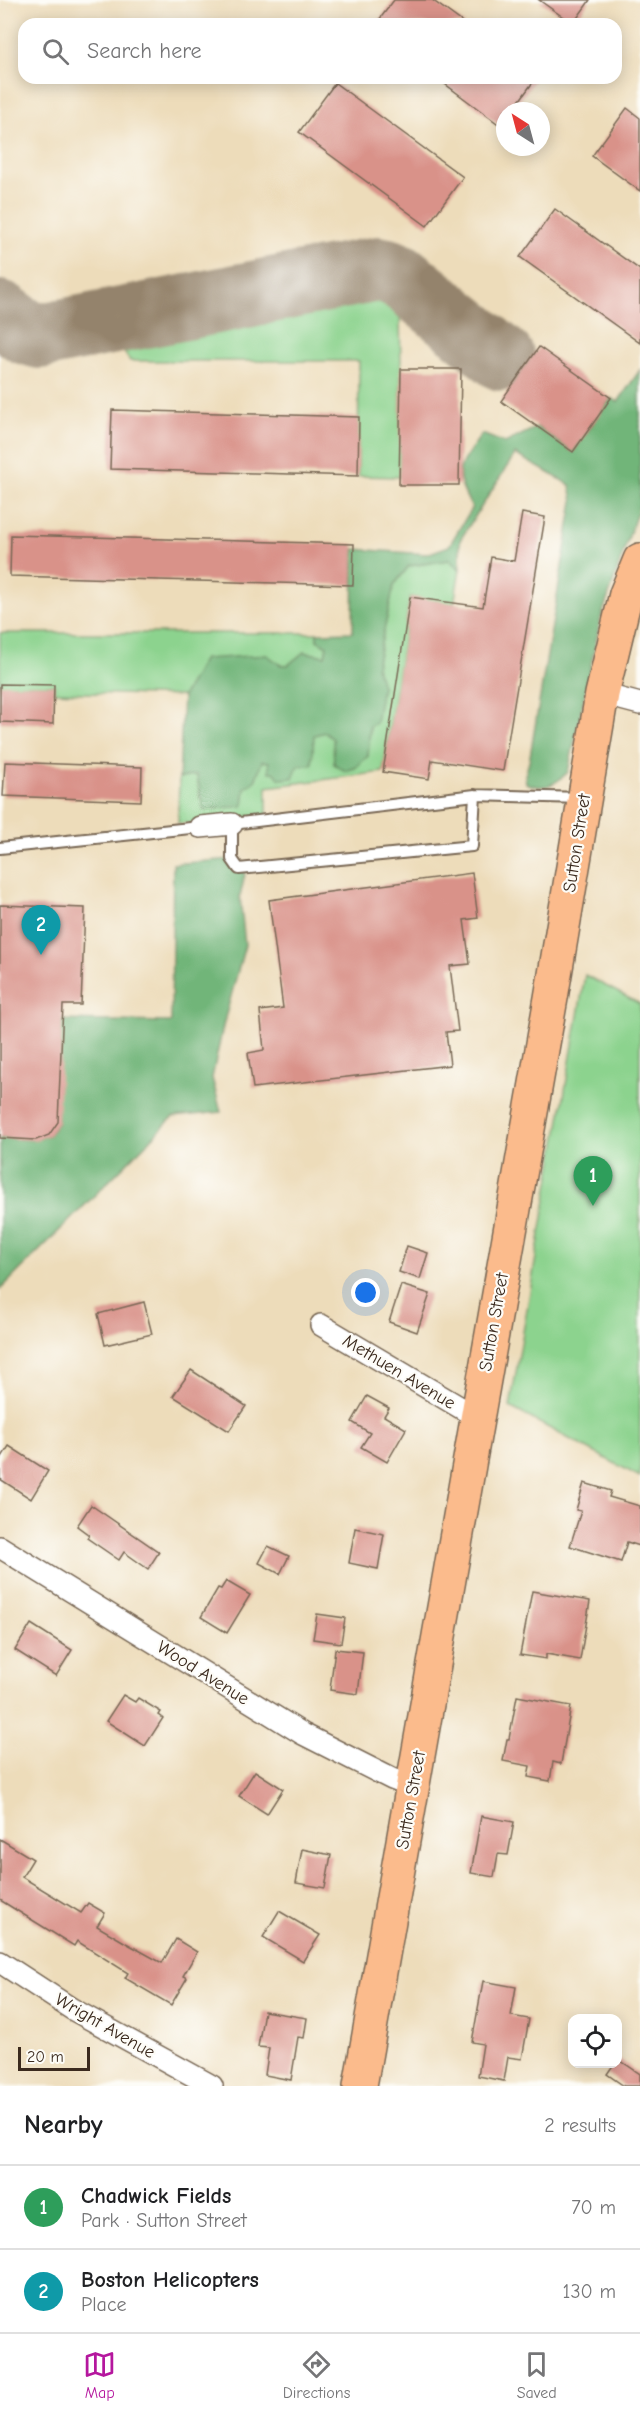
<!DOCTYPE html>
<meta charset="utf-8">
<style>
:root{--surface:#fff;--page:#f6f6f6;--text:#202124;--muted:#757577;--line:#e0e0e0;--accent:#b5179e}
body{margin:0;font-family:"Comic Neue",sans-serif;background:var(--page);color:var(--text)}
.controls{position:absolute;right:18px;bottom:18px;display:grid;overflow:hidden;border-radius:12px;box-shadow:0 3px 15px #0003}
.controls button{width:54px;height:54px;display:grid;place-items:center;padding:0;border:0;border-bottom:2px solid var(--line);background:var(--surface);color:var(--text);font:30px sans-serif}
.compass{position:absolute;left:496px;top:102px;width:54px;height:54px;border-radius:50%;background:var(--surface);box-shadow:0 3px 15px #0003;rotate:324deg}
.scale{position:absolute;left:18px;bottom:15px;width:72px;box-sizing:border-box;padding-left:6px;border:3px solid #3b2a1e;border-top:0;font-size:16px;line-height:21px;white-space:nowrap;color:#3b2a1e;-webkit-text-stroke:4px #fdfcf7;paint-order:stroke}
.you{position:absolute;left:366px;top:1293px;width:21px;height:21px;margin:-15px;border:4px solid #fff;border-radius:50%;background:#1a73e8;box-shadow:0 0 0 9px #1a73e833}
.badge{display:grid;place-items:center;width:39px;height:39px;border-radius:50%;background:var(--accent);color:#fff;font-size:20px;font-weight:700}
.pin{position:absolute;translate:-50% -50px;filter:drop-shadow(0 2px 3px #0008)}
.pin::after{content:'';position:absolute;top:32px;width:21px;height:18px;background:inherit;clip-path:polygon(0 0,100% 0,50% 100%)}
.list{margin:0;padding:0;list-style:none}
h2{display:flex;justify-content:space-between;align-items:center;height:78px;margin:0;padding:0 24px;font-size:26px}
h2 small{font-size:20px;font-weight:400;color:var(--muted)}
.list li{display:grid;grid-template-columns:39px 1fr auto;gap:18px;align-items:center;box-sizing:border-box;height:84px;padding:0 24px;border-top:2px solid var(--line)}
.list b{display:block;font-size:22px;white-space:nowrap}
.list p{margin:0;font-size:20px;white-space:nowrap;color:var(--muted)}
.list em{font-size:20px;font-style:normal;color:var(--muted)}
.icon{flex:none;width:33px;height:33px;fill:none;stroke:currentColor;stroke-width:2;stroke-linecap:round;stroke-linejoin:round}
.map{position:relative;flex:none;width:640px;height:2086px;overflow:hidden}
.search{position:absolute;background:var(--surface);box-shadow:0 3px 15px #0003;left:18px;right:18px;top:18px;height:66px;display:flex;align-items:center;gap:15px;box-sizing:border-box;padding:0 21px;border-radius:18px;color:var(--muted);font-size:22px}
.sheet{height:246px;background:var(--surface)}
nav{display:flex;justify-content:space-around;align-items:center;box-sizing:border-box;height:84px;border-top:2px solid var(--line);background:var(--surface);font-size:16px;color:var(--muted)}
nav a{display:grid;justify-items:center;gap:3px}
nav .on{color:var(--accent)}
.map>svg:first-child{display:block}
.green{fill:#8cd38e;stroke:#647e56;stroke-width:1.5}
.forest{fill:#71b579;stroke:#56704c;stroke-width:1.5}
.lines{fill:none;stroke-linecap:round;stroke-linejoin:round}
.taxiway{stroke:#94836c;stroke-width:66}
.building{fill:#d99289}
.lane-casing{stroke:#796855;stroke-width:14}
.street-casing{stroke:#796855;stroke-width:24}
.highway-casing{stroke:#796855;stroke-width:36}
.lane{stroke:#fff;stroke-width:10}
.street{stroke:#fff;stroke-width:21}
.highway{stroke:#fbbb8c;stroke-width:33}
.labels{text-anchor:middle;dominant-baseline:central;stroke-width:4.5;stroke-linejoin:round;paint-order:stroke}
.street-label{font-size:18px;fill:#3b2a1e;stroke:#fdfcf7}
</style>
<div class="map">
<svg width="640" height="2086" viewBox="0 0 640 2086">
<rect width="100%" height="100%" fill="#fdfcf7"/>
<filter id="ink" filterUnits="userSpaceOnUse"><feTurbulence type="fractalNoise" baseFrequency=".0167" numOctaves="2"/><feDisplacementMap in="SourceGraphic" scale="12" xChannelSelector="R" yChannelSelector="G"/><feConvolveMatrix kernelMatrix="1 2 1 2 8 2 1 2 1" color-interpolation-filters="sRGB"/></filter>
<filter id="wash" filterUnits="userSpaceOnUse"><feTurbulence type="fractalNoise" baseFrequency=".008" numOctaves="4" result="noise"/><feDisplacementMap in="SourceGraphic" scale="24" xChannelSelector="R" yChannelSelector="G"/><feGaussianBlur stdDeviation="1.35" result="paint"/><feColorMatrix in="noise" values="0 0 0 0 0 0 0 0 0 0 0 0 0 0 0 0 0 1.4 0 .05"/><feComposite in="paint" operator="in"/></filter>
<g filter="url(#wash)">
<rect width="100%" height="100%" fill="#eddcba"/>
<g class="green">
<path d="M380,291L395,303L400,316L401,369L400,477L358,476L359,361H130L117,342Z"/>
<path d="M449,560L460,569L454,604L410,597L383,772L267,787V820L232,824L178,823L179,778L197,775L200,799L245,788L255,781L262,761L298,765L314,735L325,732L333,739L368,756L370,726L382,687L376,666L394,585L409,566Z"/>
<path d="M0,633H317V640L327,646L325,656L304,652L288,665L204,659L183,696L54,692V685H0Z"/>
<path d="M585,975L640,1004V1477L510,1407Z"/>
</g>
<g class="forest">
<path d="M640,370V504L601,618L568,772C555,785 544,791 526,783L525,775L529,762L573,501L570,485L515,454L460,540V569L449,560L409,566L394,585L376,666L382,686L376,723L370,726L368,756L355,768L345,771L334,764L333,739L325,732L314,735L312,765H298L293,778L280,779L274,772H269V762L262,761L255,781L245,788L243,806L203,810L197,775L179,778L183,696L204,659L267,655L281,665H288L304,652L325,656L327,646L317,640V633L353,632L354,549L427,554L449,546L472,508C451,469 458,468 482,434L505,443L537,427L573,452L611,398L618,402Z"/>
<path d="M232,859L246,869L240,897L245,945L224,1022L212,1078L221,1112L173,1117L0,1290V1138L36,1140L49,1135L58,1122L53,1020L171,1022L173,864Z"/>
</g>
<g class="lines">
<path class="taxiway" d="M0,313L26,332L40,336L378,269L388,271L400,276L502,358"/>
</g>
<g id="blocks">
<g class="building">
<path d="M394,0H432L465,24H376Z"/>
<path d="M539,0H590L573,24Z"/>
<path d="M437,78H536L512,111H505V121L501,126Z"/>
<path d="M335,83L463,177L427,226L299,132Z"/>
<path d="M627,108L640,118V191L592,156Z"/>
<path d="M555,209L640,270V343L520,257Z"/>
<path d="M539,347L611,398L573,452L501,401Z"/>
<path d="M401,369H461L459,485H399Z"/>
<path d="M112,410L359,417L358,476L110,469Z"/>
<path d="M522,513L545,517L503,771L432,760L429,779L383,772L410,597L483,607L491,557L514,561Z"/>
<path d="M11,535L354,544L353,585L10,576Z"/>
<path d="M0,684L54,685L53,724L0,722Z"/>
<path d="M5,762L142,767L141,801L3,796Z"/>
<path d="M472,873L478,918L464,920L470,964L450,966L458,1031L446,1032L450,1065L253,1088L248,1053L264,1050L260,1011L283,1008L269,900Z"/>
<path d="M0,905L85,908L81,1005H63L58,1122L49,1135L36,1140L0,1138Z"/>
<path d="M407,1246L428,1253L420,1279L399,1272Z"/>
<path d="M401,1285L430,1294L417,1332L389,1322Z"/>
<path d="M144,1302L152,1334L105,1345L98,1314Z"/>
<path d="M191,1370L246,1406L229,1431L173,1396Z"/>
<path d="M367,1396L389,1408L384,1416L406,1429L387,1462L361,1447L370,1433L352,1422Z"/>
<path d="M9,1446L48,1471L31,1499L0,1479V1460Z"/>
<path d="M584,1483L611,1491L609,1497L640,1506V1546L627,1542L621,1562L570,1546L581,1511L576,1510Z"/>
<path d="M91,1505L159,1552L148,1569L124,1552L119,1560L87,1538L89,1535L77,1526Z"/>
<path d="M355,1528L384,1534L378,1569L349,1563Z"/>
<path d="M268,1546L289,1556L280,1574L259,1563Z"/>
<path d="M226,1581L250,1595L227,1633L201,1617L218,1588L221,1589Z"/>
<path d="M532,1591L590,1601L580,1660L546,1654V1659L520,1655Z"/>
<path d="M317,1614L345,1618L341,1643L313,1639Z"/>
<path d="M31,1624L72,1650L56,1676L15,1650Z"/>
<path d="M335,1649L363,1652L358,1694L330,1690Z"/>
<path d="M123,1695L135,1702L138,1698L161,1712L159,1715L163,1718L145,1746L106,1721Z"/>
<path d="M517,1696L571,1706L561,1764L553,1762L550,1781L528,1777L530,1766L503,1761L507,1739H509Z"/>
<path d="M255,1771L283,1789L267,1814L239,1796Z"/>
<path d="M481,1816L514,1822L508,1855L498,1854L494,1877L471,1873Z"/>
<path d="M0,1839L33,1859L22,1877L81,1913L88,1903L105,1913L97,1926L126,1943L162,1963L176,1939L197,1952L183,1976L187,1978L171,2005L125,1978L128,1973L77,1941L74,1946L0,1900Z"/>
<path d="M302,1849L331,1855L325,1888L296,1883Z"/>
<path d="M279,1911L320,1935L303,1961L263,1937Z"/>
<path d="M483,1981L516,1987L511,2016L529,2019L522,2059L508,2057L504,2081L478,2076L483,2044L472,2042Z"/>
<path d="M264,2011L307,2018L304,2038L298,2037L291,2080L265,2075L269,2048L258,2047Z"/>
<path d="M618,2059L640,2074V2086H624L607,2074L614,2064H618Z"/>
</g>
</g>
</g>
<g filter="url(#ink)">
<use href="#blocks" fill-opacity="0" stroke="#796855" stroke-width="1.5"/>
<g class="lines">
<g class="lane-casing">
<g id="lane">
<path d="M475,795L472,846L239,869L232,859V824L475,795L581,798"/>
<path d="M0,848L200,827"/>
</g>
</g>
<g class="street-casing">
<g id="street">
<path d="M602,694L640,704"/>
<path d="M200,827L232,824"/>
<path d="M321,1325L478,1418"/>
<path d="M0,1547L303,1734L392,1779L413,1787"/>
<path d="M0,1962L72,2009L212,2086"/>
</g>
</g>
<g class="highway-casing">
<path id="highway" d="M360,2086L551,998L602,694L626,594L640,560"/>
</g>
<use href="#lane" class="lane"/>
<use href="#street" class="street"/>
<use href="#highway" class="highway"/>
</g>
</g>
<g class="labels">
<g class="street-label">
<text transform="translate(577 843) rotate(-81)">Sutton Street</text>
<text transform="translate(494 1322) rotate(-80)">Sutton Street</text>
<text transform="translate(399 1372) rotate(31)">Methuen Avenue</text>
<text transform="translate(203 1673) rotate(32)">Wood Avenue</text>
<text transform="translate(411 1800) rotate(-80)">Sutton Street</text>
<text transform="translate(105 2026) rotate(30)">Wright Avenue</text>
</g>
</g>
</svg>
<div class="controls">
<button><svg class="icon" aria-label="locate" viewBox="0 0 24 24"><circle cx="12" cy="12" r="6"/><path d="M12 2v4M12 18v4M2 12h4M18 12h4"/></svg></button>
</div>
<svg class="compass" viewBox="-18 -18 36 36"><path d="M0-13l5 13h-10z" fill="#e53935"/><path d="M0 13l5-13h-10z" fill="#757577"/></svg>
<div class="scale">20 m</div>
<div class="you"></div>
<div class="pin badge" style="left:593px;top:1206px;background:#2e9e5b">1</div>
<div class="pin badge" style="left:41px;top:955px;background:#0f9aa8">2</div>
<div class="search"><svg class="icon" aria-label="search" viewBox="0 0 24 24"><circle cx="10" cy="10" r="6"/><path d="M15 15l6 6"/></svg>Search here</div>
</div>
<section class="sheet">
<h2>Nearby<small>2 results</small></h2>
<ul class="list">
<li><span class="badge" style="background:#2e9e5b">1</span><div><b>Chadwick Fields</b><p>Park · Sutton Street</p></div><em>70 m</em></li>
<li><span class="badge" style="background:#0f9aa8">2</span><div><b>Boston Helicopters</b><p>Place</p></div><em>130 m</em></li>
</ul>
</section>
<nav>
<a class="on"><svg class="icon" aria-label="map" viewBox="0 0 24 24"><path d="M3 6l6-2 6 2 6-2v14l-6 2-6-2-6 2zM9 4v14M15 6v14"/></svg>Map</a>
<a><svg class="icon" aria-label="directions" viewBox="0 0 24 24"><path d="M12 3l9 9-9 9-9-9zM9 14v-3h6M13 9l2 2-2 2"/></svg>Directions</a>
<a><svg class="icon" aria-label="saved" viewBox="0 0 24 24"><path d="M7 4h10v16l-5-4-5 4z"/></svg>Saved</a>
</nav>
